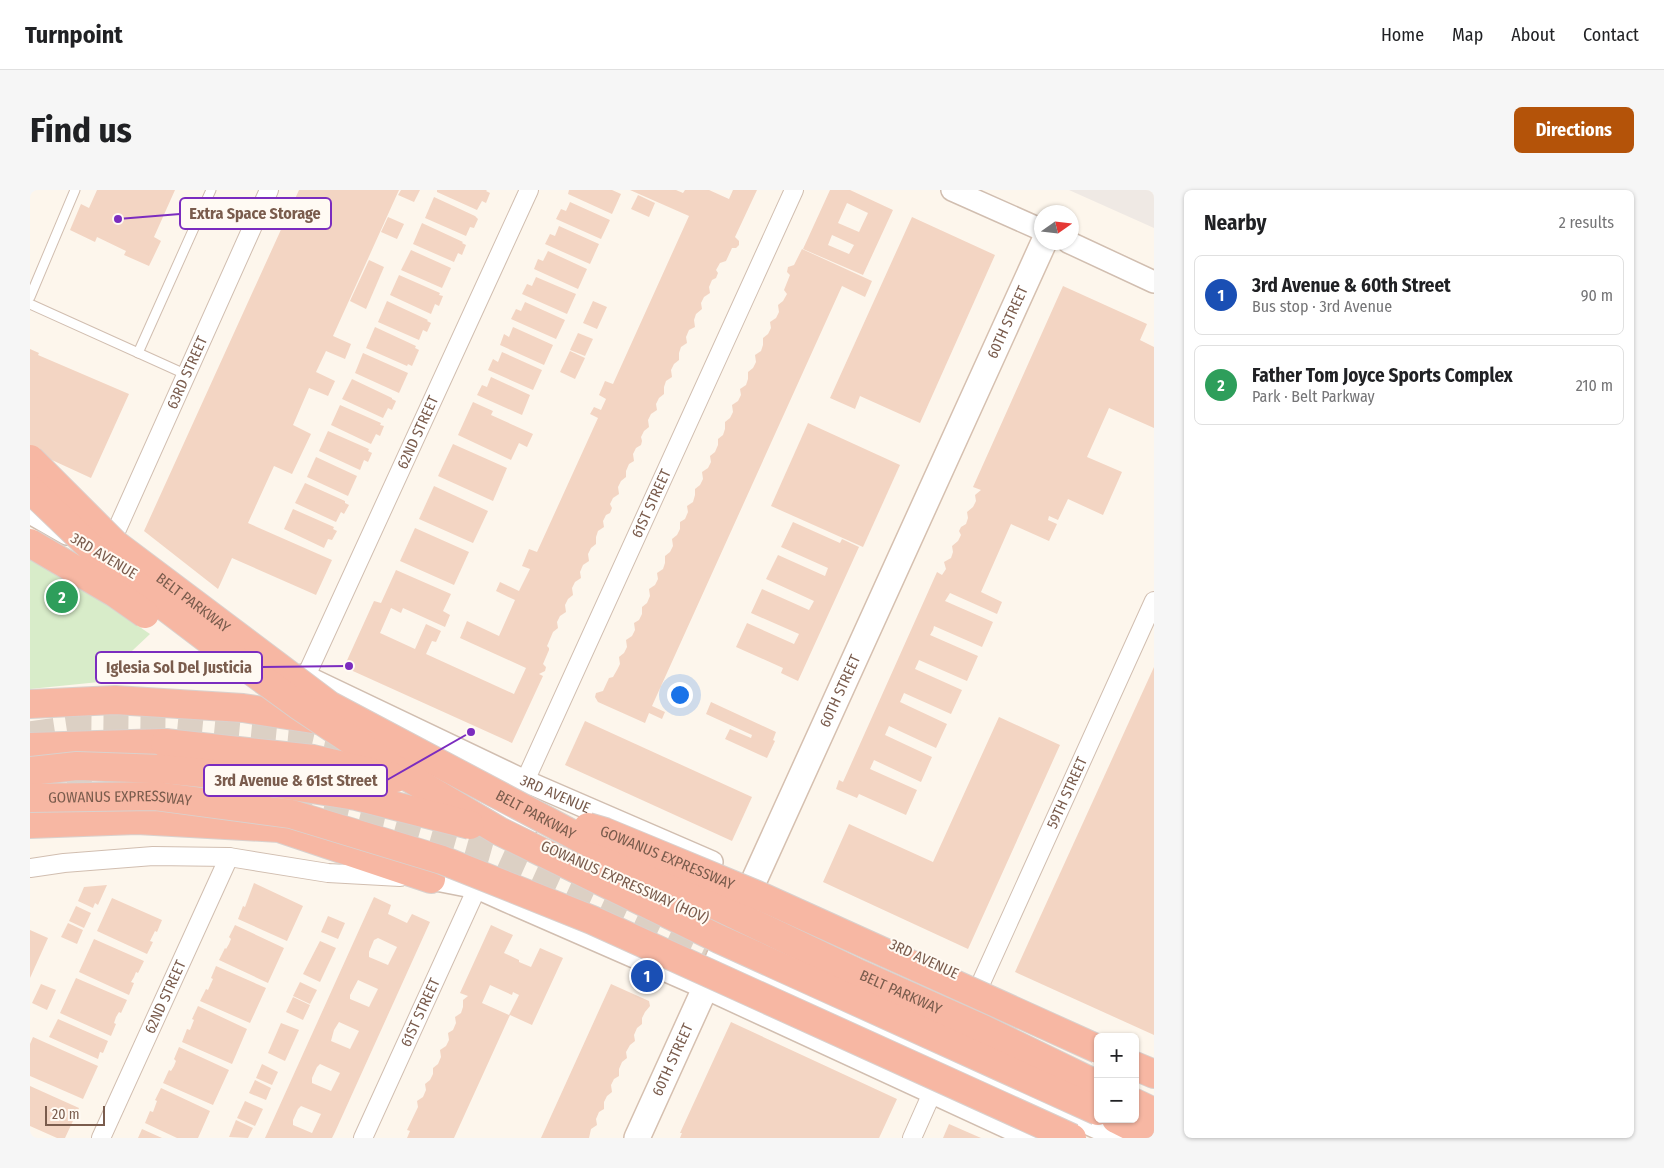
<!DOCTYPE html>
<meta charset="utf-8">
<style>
:root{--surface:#fff;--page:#f6f6f6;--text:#202124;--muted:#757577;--line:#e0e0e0;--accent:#b45309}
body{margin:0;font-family:"Fira Sans Condensed",sans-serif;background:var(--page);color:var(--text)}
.controls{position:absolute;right:15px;bottom:15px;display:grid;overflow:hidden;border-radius:8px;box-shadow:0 1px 4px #0004}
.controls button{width:45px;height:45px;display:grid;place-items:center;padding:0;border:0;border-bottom:1px solid var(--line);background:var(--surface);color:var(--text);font:25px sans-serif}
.compass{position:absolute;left:1004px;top:15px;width:45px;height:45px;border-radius:50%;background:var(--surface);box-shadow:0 1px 4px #0004;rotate:76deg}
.scale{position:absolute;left:15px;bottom:12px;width:60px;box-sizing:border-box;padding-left:5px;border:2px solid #7a5c4d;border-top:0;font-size:14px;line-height:18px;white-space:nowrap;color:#7a5c4d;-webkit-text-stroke:4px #fffaf3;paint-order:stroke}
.you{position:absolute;left:649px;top:504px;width:18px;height:18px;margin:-12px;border:4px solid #fff;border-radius:50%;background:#1a73e8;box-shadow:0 0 0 8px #1a73e833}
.badge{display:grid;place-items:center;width:32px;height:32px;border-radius:50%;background:var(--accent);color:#fff;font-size:16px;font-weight:700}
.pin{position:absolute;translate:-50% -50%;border:2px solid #fff;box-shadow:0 1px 5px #0006}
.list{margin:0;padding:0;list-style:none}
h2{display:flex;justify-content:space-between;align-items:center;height:65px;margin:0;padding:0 20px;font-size:21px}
h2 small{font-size:16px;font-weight:400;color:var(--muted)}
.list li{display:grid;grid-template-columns:32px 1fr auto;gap:15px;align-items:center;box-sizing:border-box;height:80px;margin:0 10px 10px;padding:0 10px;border:1px solid var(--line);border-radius:8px}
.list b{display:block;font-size:19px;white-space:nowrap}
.list p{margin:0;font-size:16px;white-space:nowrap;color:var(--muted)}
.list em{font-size:16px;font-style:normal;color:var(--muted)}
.map{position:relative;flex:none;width:1124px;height:948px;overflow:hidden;border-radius:8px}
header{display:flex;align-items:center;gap:30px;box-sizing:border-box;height:70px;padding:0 25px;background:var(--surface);border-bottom:1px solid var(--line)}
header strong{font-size:24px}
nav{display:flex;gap:28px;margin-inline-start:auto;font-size:18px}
.intro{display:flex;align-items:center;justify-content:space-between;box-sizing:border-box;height:120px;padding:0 30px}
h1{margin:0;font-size:35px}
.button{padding:12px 22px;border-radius:8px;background:var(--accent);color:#fff;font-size:18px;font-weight:700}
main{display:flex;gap:30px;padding:0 30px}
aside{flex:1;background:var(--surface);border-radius:8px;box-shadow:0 1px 4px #0004}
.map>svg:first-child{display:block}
.industrial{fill:#efe9e4}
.green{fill:#d8ecc9}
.building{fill:#f3d5c3;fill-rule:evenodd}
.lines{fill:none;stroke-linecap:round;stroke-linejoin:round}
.secondary-tunnel{stroke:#dcd0c4;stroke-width:25;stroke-dasharray:25 12;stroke-linecap:butt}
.service-casing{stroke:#d1beb0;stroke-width:11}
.minor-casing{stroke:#d1beb0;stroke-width:20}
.tertiary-casing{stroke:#d1beb0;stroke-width:24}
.secondary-casing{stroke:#d6c0b0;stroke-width:28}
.motorway-casing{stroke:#dad1cd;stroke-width:30}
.service{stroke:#fff;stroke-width:9}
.minor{stroke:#fff;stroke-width:18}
.tertiary{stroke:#fff;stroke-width:21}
.secondary{stroke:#fff;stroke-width:25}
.motorway{stroke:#f7b7a3;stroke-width:28}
.motorway-bridge-casing{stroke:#dad1cd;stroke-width:30;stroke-linecap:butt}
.motorway-bridge{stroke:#f7b7a3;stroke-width:28}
.labels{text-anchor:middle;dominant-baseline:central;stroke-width:4;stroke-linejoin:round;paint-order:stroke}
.street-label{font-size:15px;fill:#7a5c4d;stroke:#fffaf3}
.leader{fill:none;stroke:#7b2cbf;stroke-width:2}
.callout-dot{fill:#7b2cbf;stroke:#fffaf3;stroke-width:2}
.callout{fill:#fffaf3;stroke:#7b2cbf;stroke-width:2}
.callout-label{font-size:16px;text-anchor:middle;font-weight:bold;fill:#7a5c4d}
</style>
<header>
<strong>Turnpoint</strong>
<nav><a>Home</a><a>Map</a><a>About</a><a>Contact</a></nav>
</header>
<div class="intro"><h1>Find us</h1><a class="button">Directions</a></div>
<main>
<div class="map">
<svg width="1124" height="948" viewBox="0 0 1124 948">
<rect width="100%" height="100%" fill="#fdf6ec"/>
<path class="industrial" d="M1039,0H1124V38Z"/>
<path class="green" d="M0,366L10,370L120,444L69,492L0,499Z"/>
<g class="building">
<path d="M67,0H145L124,47L131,51L119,76L94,65L96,61L67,47L65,52L40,40L51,14L59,18Z"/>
<path d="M269,0H369L303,146L321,154L315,169L296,161L286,182L305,191L298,206L279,198L263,235L281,244L262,284L244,276L218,333L302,370L286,405L202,368L188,399L114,341Z"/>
<path d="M371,0H390L384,12L368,5Z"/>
<path d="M407,0H457L456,1L460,3L456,13L452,11L447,20L407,2Z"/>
<path d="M539,0H582L591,4L582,24L538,4Z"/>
<path d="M600,0H646L653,3L655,0H679L699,9L703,0H727L705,47L709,51V55L706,58H702L696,71L690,73L686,80L688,83L686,88L682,90L679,97L680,103L674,107L671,113L672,119L666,124L664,130L665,137L659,140L656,147L657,153L651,157L649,163V170L644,174L641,180L642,187L636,191L634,197V204L629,208L626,214L627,220L621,224L618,230L619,237L614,241L611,247L612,251L611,255L606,258L603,264L604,271L599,274L596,281V287L591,291L588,297L589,304L583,308L580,314L582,318L580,323L576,325L573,331L574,337L568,341L566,347V354L561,358L558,364L559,371L553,375L550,382L551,388L545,392L542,398L543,405L538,409L535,415L536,422L530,426L527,432L528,438L523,442L517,456L519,458V460L513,474L516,477L515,481L509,484L513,486L482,553L314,477L344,411L351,413L366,380L421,404L413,421L420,425L415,437L373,418L371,423L361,418L350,443L385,459L396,434L411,441L406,452L402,451L396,464L484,504L496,478L430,448L437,431L469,446L485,410L466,401L470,392L489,401L500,379L492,376L499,359L507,362L568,228L560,224L564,217L571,220L576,209L569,205L575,191L583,194L659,26Z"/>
<path d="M800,0H820L863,20L833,85L773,59ZM817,13L838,23L829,42L808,33ZM802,45L824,55L819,64L798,55Z"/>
<path d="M608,5L625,13L619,27L601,19Z"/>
<path d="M404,7L445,26L448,29L444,38L440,37L436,46L395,28Z"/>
<path d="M540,12L580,30L571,49L526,29L531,19L536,21Z"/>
<path d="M358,27L374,34L367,49L351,42Z"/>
<path d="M882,27L965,65L890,233L830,206L825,219L800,208Z"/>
<path d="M392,33L433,52L432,53L436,55L432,65L428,63L424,72L383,54Z"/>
<path d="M529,36L569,54L560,74L515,54L520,44L525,46Z"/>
<path d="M772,59L842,91L835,107L812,96L622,516L635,522L632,529L619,523L615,533L568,512L565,507L566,503L573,501L579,488L583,487L587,480L590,474L589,467L594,463L597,457L596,450L602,446L605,440L604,433L609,430L612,424V417L617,413L620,406L619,399L625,395L628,389L627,383L633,379L635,373V366L640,362L643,356L642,349L647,345L650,339V332L655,329L658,322L657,316L663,312L665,305V299L670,295L673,289L672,282L678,278L681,272L680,266L685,262L688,255V249L693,245L695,239V232L700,228L703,222L702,215L708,211L711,205L710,199L716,195L718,189V182L723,178L726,172L725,165L731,161L733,155V148L738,144L741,138L740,132L746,128L749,122L748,115L753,111L757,104L754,100L760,85L757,82L758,77L764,75Z"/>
<path d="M381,60L421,78L412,98L371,80Z"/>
<path d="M518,61L557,79L548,99L504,79L508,69L513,71Z"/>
<path d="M339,70L354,77L336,119L320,111Z"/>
<path d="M369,85L410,103L409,105L413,106L409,116L405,114L401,124L360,105Z"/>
<path d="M506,87L546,104L537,124L492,104L497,94L502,96Z"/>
<path d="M1033,96L1117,134L1110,150L1124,157V238L1079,218L1057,267L1092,282L1073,325L1038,309L1028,330L1019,326L1018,330L1027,334L1019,351L981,334L951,402L972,412L967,424L920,403L915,411L963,432L952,457L904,436L903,440L900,445L948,466L937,491L889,470L885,479L932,500L921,524L874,503L870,512L917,534L906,558L859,536L855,545L902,567L891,592L844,570L840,579L887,600L876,625L829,604L827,608L806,599L809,590L813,592L907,382L912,385L916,379L914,372L921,368L923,362L922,356L928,351L931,345L929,341L931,337L936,334L938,328L937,322L943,317L946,311L945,305L951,300L943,297Z"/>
<path d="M357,111L398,130L397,131L401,133L397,142L393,140L389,150L348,132Z"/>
<path d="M563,111L577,117L567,139L553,133Z"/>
<path d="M495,112L535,130L526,149L481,129L486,119L491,121Z"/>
<path d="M345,137L386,156L385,158L389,160L382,176L378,174L377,176L336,158Z"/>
<path d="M483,137L523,155L514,175L470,155L474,144L479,147Z"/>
<path d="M548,143L563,149L555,166L540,160Z"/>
<path d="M0,159L9,163L8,165L99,204L61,288L0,260Z"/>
<path d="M540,161L555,168L545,189L530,182Z"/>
<path d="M472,162L512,180L503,200L458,180L463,169L468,172Z"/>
<path d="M333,163L378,183L369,203L325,183Z"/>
<path d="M461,187L500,205L492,225L447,205L452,195L457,197Z"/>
<path d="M322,189L362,208V209L366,211L362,220L358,218L353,228L312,209Z"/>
<path d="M443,212L463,221L461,225L503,244L497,257L489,253L481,270L428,245Z"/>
<path d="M310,215L351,233L350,235L354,236L350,246L346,244L341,254L301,235Z"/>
<path d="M778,233L870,275L833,357L741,316Z"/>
<path d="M298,241L339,259L338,261L342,263L338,272L334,270L330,280L289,261Z"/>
<path d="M423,254L477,278L463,311L408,286Z"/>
<path d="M286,267L327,286L318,306L277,287Z"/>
<path d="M275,293L315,311V313L319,315L314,324L311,322L306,332L265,313Z"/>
<path d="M404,296L458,321L443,353L389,329Z"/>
<path d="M263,319L304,337L303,339L307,341L302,350L298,349L294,358L254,339Z"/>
<path d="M763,332L810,353L812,349L829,357L768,491L751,483L753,478L706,457L717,433L764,454L769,444L721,423L732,399L779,420L784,411L736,389L748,365L795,386L798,378L751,357Z"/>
<path d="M385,338L439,362L424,395L370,371Z"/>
<path d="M1124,477V845L985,782Z"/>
<path d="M681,512L746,542L743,550L745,551L737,568L695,549L700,539L721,548L722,545L676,524Z"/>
<path d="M969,527L1030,555L938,759L793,692L819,634L903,672Z"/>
<path d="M555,531L722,607L702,651L535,575Z"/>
<path d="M224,693L273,716L257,751L208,729L213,716L215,717Z"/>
<path d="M77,695L68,715L65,713L63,718L48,711L54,697Z"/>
<path d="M344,707L361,715L358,724L377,733L382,724L400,732L305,942L302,948H235ZM348,748L367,757L358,775L339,767V762L344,750ZM328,790L348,799L339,817L320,809V805ZM309,832L329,841L320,859L301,851L304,840ZM290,874L310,883L301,901L282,893V888L287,877ZM271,916L291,924L282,943L263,935V930L268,919Z"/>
<path d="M82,708L132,730L127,742L125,741L120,751L123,752L117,764L67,741Z"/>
<path d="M46,716L61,723L54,738L39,731Z"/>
<path d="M298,726L315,733L308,749L291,742Z"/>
<path d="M38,733L53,740L47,754L31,747Z"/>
<path d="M205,735L254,758L238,793L189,770L195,758L196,759L199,754L201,749L199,747Z"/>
<path d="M461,735L483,745L474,763L489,770V772L501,777L510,758L533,768L502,835L480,825L424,948H377L380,941L377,940L388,917L387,911L393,907L396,900L395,894L400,890L403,884V878L408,874L411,867L410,860L416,856L419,850L418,843L423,840L426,833L425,827L431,823L433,817V810L438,806L430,803ZM460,795L482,805L483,802L489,805L479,825L452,813Z"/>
<path d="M0,740L18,748L0,788Z"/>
<path d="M64,749L114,771L108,783L106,782L104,787L101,792L104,793L99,805L49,782Z"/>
<path d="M290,751L306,758L290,792L273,784Z"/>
<path d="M186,776L236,798L220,833L170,811L176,799L178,800L183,789L181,788Z"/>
<path d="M46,788L97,810L91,823L89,822L86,827L84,833L86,834L81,846L30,823Z"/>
<path d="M270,792L287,800L280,814L263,806Z"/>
<path d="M11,794L26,800L17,820L2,813Z"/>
<path d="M581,794L619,811L620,816L615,822L612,828V834L607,838L604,845L605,851L600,855L596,862L597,868L592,872L589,879V886L584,889L581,895L582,902L577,906L574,912V919L569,922L566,929L567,935L561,939L559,948H511Z"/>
<path d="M263,807L280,815L273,830L256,822Z"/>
<path d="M168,816L217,839L202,874L152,852L157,839L160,840L164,830L162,829Z"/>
<path d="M28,829L78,851L73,863L70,862L68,869L19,847Z"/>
<path d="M701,832L867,909L849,948H650L652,943H650Z"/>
<path d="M251,833L269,840L255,871L238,863Z"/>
<path d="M3,847L68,876L53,909L0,886V854Z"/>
<path d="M149,857L199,880L183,915L133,893L139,880L141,881L144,876L146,871L144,869Z"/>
<path d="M232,874L248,882L242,895L226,888Z"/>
<path d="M225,890L241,898L236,910L219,903Z"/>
<path d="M0,896L49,918L35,948H27L0,936Z"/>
<path d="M131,898L180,921L168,948H147L115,933L120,921L123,922L127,911L125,910Z"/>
<path d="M215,911L233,919L225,936L207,928Z"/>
<path d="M206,930L223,938L218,948L199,947Z"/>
<path d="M919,934L951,948H913Z"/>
<path d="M112,939L132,948H108Z"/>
</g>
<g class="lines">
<g class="secondary-tunnel">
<path d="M0,544L53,536L137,537L270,550L341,566"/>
<path d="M0,594L56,591L138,593L266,611L360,633L463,662L690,765"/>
</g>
<g class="service-casing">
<g id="service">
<path d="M0,107L45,0"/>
<path d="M0,114L155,184"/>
<path d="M108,163L181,0"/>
</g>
</g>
<g class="minor-casing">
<g id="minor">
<path id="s1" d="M79,357L239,0"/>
<path id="s2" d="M276,486L499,0"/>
<path id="s3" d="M483,624L495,591L764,0"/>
<path d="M0,678L34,673L123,666L199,667L298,683L370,687"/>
<path id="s4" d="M950,795L1124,411"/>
<path id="s5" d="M71,948L199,667"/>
<path id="s6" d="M333,948L447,698"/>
<path d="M882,948L902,903"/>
</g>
</g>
<g class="tertiary-casing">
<g id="tertiary">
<path d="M922,0L1012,40"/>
<path d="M1038,52L1124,92"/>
<path d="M0,323L37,344"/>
<path id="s7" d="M273,485L495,591L682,672"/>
<path d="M401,689L447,698L476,711L675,798L1000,948"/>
</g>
</g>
<g class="secondary-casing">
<g id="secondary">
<path d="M391,582L496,634"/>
<path d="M690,765L1094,948"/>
<path id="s8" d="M607,948L1014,52"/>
</g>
</g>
<g class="motorway-casing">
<g id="motorway">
<path d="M0,514L85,510L213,518L296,531"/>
<path d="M0,557L135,553"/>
<path d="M0,634L107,630L249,638L401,689"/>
<path d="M1105,876L1124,884"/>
<path d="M1105,913L1124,922"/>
<path d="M1086,929L1124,948"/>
</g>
</g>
<use href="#service" class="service"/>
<use href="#minor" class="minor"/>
<use href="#tertiary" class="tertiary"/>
<use href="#secondary" class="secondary"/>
<use href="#motorway" class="motorway"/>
<g class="motorway-bridge-casing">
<g id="motorway-bridge">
<path id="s9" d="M0,269L85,354L299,515L593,671L825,782L953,839L1068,895"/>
<path d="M0,299L75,371L175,447L268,515L361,577L469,641L689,749L1068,921"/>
<path d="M0,353L85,403L115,424"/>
<path d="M135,553L283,569L366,588"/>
<path d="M0,581L47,576L132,579L193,585L326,606L440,635"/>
<path id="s10" d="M0,608L125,606L261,624L412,670L562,730L1042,948"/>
<path id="s11" d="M558,637L575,642L732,707L1068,859"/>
</g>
</g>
<use href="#motorway-bridge" class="motorway-bridge"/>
</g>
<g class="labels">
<g class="street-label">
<text stroke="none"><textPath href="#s8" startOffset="896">60TH STREET</textPath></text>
<text stroke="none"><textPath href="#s1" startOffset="191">63RD STREET</textPath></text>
<text stroke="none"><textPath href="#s2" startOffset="268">62ND STREET</textPath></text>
<text stroke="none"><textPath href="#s3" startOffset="340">61ST STREET</textPath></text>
<text transform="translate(74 366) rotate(31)">3RD AVENUE</text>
<text stroke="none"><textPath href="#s9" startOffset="218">BELT PARKWAY</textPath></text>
<text stroke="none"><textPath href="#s8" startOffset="491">60TH STREET</textPath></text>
<text stroke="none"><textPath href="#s4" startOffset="211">59TH STREET</textPath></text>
<text stroke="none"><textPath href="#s7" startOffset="279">3RD AVENUE</textPath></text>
<text stroke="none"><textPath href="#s10" startOffset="90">GOWANUS EXPRESSWAY</textPath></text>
<text stroke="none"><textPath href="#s9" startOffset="622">BELT PARKWAY</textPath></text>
<text stroke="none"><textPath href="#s11" startOffset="85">GOWANUS EXPRESSWAY</textPath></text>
<text transform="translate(595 692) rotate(24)">GOWANUS EXPRESSWAY (HOV)</text>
<text transform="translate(894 769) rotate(25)">3RD AVENUE</text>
<text stroke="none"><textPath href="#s9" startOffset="1028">BELT PARKWAY</textPath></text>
<text stroke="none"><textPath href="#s5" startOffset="155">62ND STREET</textPath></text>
<text stroke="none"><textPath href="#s6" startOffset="138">61ST STREET</textPath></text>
<text stroke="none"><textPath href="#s8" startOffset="86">60TH STREET</textPath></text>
</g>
</g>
<path class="leader" d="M88 29L150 24M319 476L232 477M441 542L357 590"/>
<g class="callout-dot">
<circle cx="88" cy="29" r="5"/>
<circle cx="319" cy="476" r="5"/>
<circle cx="441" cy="542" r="5"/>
</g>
<g class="callout">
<rect x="150" y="8" width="151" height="31" rx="5"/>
<rect x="66" y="462" width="166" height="31" rx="5"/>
<rect x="174" y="575" width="183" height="31" rx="5"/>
</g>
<g class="callout-label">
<text x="225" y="29">Extra Space Storage</text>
<text x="149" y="483">Iglesia Sol Del Justicia</text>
<text x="266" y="596">3rd Avenue &amp; 61st Street</text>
</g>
</svg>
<div class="controls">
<button>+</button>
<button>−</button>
</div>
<svg class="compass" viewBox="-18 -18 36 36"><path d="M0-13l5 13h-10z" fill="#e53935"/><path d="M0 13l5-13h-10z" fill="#757577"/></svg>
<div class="scale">20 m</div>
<div class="you"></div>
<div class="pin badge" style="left:617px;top:786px;background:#1a4fb4">1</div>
<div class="pin badge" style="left:32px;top:407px;background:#2e9e5b">2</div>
</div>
<aside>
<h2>Nearby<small>2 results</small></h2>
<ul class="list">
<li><span class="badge" style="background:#1a4fb4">1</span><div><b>3rd Avenue &amp; 60th Street</b><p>Bus stop · 3rd Avenue</p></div><em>90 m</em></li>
<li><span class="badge" style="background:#2e9e5b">2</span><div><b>Father Tom Joyce Sports Complex</b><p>Park · Belt Parkway</p></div><em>210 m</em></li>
</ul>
</aside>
</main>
